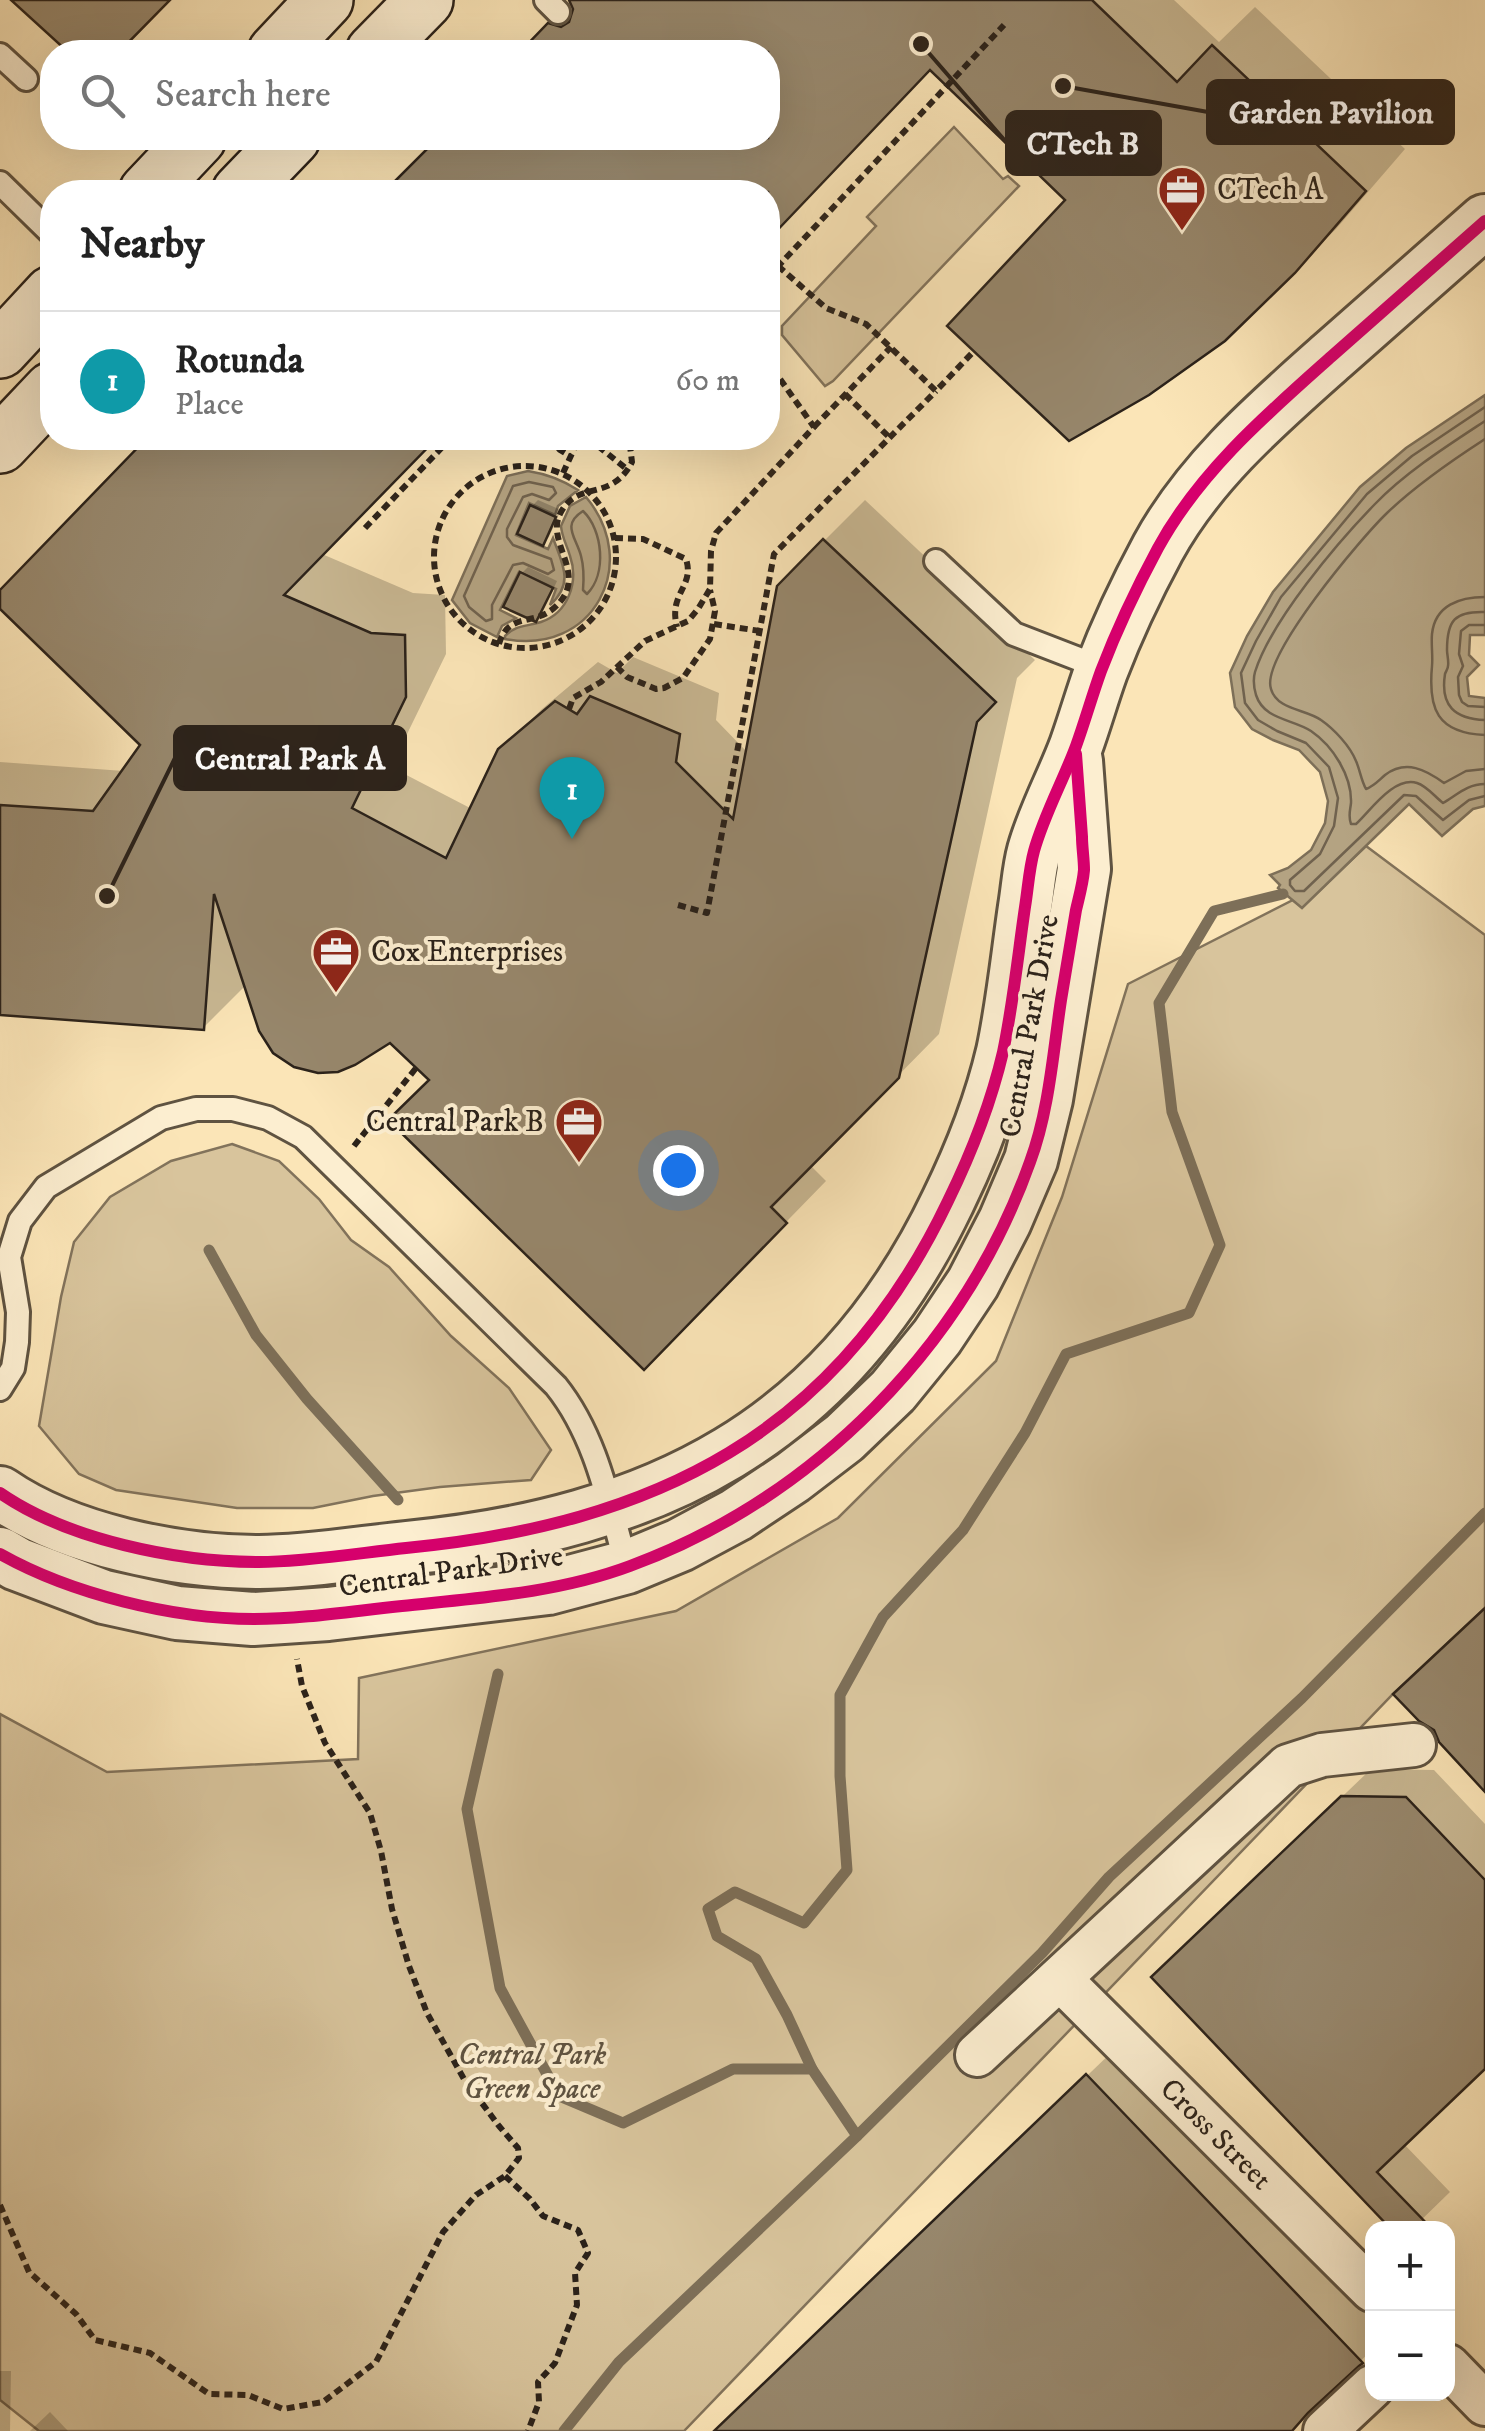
<!DOCTYPE html>
<meta charset="utf-8">
<style>
:root{--surface:#fff;--page:#f2f2f2;--text:#222;--muted:#767676;--line:#e0e0e0;--accent:#8f2418}
body{margin:0;font-family:"IM FELL DW Pica",serif;background:var(--page);color:var(--text)}
.controls{position:absolute;right:30px;bottom:30px;display:grid;overflow:hidden;border-radius:20px;box-shadow:0 10px 40px #0002}
.controls button{width:90px;height:90px;display:grid;place-items:center;padding:0;border:0;border-bottom:2px solid var(--line);background:var(--surface);color:var(--text);font:50px sans-serif}
.you{position:absolute;left:678px;top:1170px;width:35px;height:35px;margin:-25px;border:8px solid #fff;border-radius:50%;background:#1a73e8;box-shadow:0 0 0 15px #1a73e833}
.badge{display:grid;place-items:center;width:65px;height:65px;border-radius:50%;background:var(--accent);color:#fff;font-size:32px;font-weight:700}
.pin{position:absolute;translate:-50% -82px;filter:drop-shadow(0 2px 5px #0008)}
.pin::after{content:'';position:absolute;top:52px;width:35px;height:30px;background:inherit;clip-path:polygon(0 0,100% 0,50% 100%)}
.list{margin:0;padding:0;list-style:none}
h2{display:flex;justify-content:space-between;align-items:center;height:130px;margin:0;padding:0 40px;font-size:42px}
h2 small{font-size:32px;font-weight:400;color:var(--muted)}
.list li{display:grid;grid-template-columns:65px 1fr auto;gap:30px;align-items:center;box-sizing:border-box;height:140px;padding:0 40px;border-top:2px solid var(--line)}
.list b{display:block;font-size:38px;white-space:nowrap}
.list p{margin:0;font-size:32px;white-space:nowrap;color:var(--muted)}
.list em{font-size:32px;font-style:normal;color:var(--muted)}
.icon{flex:none;width:55px;height:55px;fill:none;stroke:currentColor;stroke-width:2;stroke-linecap:round;stroke-linejoin:round}
.map{position:relative;flex:none;width:1485px;height:2431px;overflow:hidden}
.search{position:absolute;background:var(--surface);box-shadow:0 10px 40px #0002;left:40px;top:40px;width:740px;height:110px;display:flex;align-items:center;gap:25px;box-sizing:border-box;padding:0 35px;border-radius:40px;color:var(--muted);font-size:38px}
.panel{position:absolute;background:var(--surface);box-shadow:0 10px 40px #0002;left:40px;top:180px;width:740px;height:270px;border-radius:40px}
.map>svg:first-child{display:block}
.green{fill:#d8c49c;stroke:#82735b;stroke-width:2.5}
.water{fill:#b4a382;stroke:#7d6f58;stroke-width:2.5}
.shadow{fill:#0003}
.lines{fill:none;stroke-linecap:round;stroke-linejoin:round}
.shore{stroke:#70624e;stroke-width:2.5}
.stream{stroke:#7d6f58;stroke-width:11}
.building{fill:#97876c;stroke:#2b221a;stroke-width:2.5}
.service-casing{stroke:#5f5341;stroke-width:28}
.minor-casing{stroke:#5f5341;stroke-width:48}
.tertiary-casing{stroke:#5f5341;stroke-width:58}
.secondary-casing{stroke:#2b221a;stroke-width:60}
.path{stroke:#2b221a;stroke-width:6;stroke-dasharray:8 5;stroke-linecap:butt}
.service{stroke:#fceed0;stroke-width:22}
.minor{stroke:#fceed0;stroke-width:42}
.tertiary{stroke:#fceed0;stroke-width:52}
.secondary{stroke:#fceed0;stroke-width:55}
.cycleway-casing{stroke:#fceed0;stroke-width:19}
.cycleway{stroke:#d6006c;stroke-width:12}
.labels{text-anchor:middle;dominant-baseline:central;stroke-width:8;stroke-linejoin:round;paint-order:stroke}
.poi-label{font-size:30px;fill:#2b221a;stroke:#fceed0;text-anchor:start}
.street-label{font-size:30px;fill:#2b221a;stroke:#fceed0}
.park-label{font-size:30px;font-style:italic;fill:#5f5341;stroke:#fceed0}
.leader{fill:none;stroke:#2b221a;stroke-width:4}
.callout-dot{fill:#2b221a;stroke:#fceed0;stroke-width:4}
.callout{fill:#2b221a;stroke:#2b221a;stroke-width:4}
.callout-label{font-size:32px;text-anchor:middle;font-weight:bold;fill:#fff}
</style>
<div class="map">
<svg width="1485" height="2431" viewBox="0 0 1485 2431">
<rect width="100%" height="100%" fill="#fbe5b7"/>
<filter id="stains"><feTurbulence type="fractalNoise" baseFrequency=".002" numOctaves="4"/><feColorMatrix values="0 0 0 0 .2 0 0 0 0 .09 0 0 0 0 .02 0 0 0 .5 -.17"/></filter>
<radialGradient id="worn" r=".72"><stop offset=".6" stop-color="#630" stop-opacity="0"/><stop offset="1" stop-color="#630" stop-opacity=".3"/></radialGradient>
<g class="green">
<path d="M954,127L1003,179L1008,176L1019,186L833,381L825,386L782,335V326L876,226L867,217Z"/>
<path d="M1366,846L1485,935V1608L1393,1694L684,2431H39L0,2400V1714L107,1772L358,1759L359,1678L676,1611L838,1518L996,1361L1062,1197L1128,984L1293,900L1302,907Z"/>
<path d="M232,1144L279,1161L319,1199L351,1240L389,1267L451,1336L509,1388L551,1450L531,1480L440,1487L373,1496L313,1508H237L116,1490L79,1474L39,1426L61,1297L74,1242L110,1197L171,1161Z"/>
</g>
<g class="water">
<path d="M1485,395V635H1470L1469,655L1479,665L1467,677L1469,696L1485,698V806L1473,809L1442,836L1409,804L1302,908L1278,888L1280,885L1270,875L1288,868L1311,850L1325,823L1328,801L1320,772L1299,750L1273,740L1252,729L1235,707L1230,673L1247,636L1273,592L1360,487L1406,448Z"/>
<path d="M528,471C547,474 561,479 578,490L558,506L555,515L529,503L516,535L548,549L553,538C562,563 575,583 550,605L556,589L519,572L500,610L516,618L502,626L497,637L470,623L452,600L507,476Z"/>
<path d="M586,497C642,564 593,656 505,639V636C517,624 526,627 541,622C568,613 579,582 570,556C567,545 562,538 561,526L570,506Z"/>
</g>
<g class="shadow">
<path d="M573,0H1174L1219,42L1255,7L1405,149L1336,229L1293,271L1068,200L931,67L768,238V192H387L440,138H768V52H522Z"/>
<path d="M150,438H435L322,554L413,593L445,595L446,654L391,767L472,809L500,751L542,709L598,662L617,673L633,657L719,693L716,720L748,753L824,541L865,500L1035,660L1017,678L939,1034L810,1165L826,1181L685,1326L390,1040L246,985L204,1027L0,1013V762L124,771L143,744L0,606V593Z"/>
<path d="M538,500L561,510L549,537L543,543L532,506Z"/>
<path d="M528,567L557,581L542,613L536,619L522,573Z"/>
<path d="M1371,1769L1434,1770L1485,1824V2066L1403,2143L1450,2192L1413,2228H1394L1154,1977Z"/>
<path d="M1116,2048L1372,2315V2350L1288,2431H717Z"/>
<path d="M0,2371H11L10,2431H0Z"/>
<path d="M50,2412L68,2431H30Z"/>
</g>
<g class="lines">
<g class="shore">
<path d="M1485,407L1412,456L1367,494L1281,597L1256,641L1241,673L1245,703L1258,720L1277,731L1306,743L1329,767L1338,798L1334,826L1320,854L1290,880V885L1295,891H1304L1404,795L1416,796L1443,820L1469,800L1485,796"/>
<path d="M1485,421C1447,446 1406,472 1375,504C1337,543 1271,621 1255,672C1253,679 1254,688 1256,695C1264,720 1293,719 1311,731C1333,746 1352,776 1351,803C1350,812 1348,816 1351,824H1356C1371,810 1394,776 1417,783C1427,786 1435,797 1443,803C1457,795 1467,784 1485,784"/>
<path d="M1485,439C1451,461 1416,485 1387,513C1362,537 1260,657 1271,689C1277,710 1306,709 1321,720C1334,729 1350,746 1356,761C1360,770 1361,780 1366,789C1374,786 1378,781 1385,775C1406,759 1426,770 1444,783L1466,771L1485,769"/>
<path d="M529,482L553,487L556,493L549,500L532,494L523,497L507,529V537L513,545L551,559L554,570L548,574L523,563L513,565L492,605V619L486,621L469,607L464,596L513,486Z"/>
<path d="M583,511C603,530 607,574 587,594L583,590C584,578 584,567 581,556C576,537 561,525 583,511Z"/>
<path d="M1485,597C1460,597 1435,605 1432,634C1431,644 1433,656 1432,666C1428,709 1437,733 1485,735"/>
<path d="M1485,612C1455,611 1447,620 1447,650C1447,655 1449,661 1448,666C1448,669 1446,671 1445,674C1440,706 1455,719 1485,720"/>
<path d="M1485,625H1469L1461,631L1459,654L1463,666L1458,677L1459,695L1462,702L1468,706L1485,707"/>
</g>
<g class="stream">
<path d="M209,1250L256,1335L307,1399L398,1500"/>
<path d="M498,1674L467,1809L500,1988L559,2096L623,2123L733,2069H812L857,2136"/>
<path d="M812,2069L787,2015L756,1959L717,1936L708,1909L735,1892L804,1923L847,1870L840,1776V1695L883,1617L963,1530L1025,1433L1066,1354L1189,1313L1220,1245L1172,1112L1159,1003L1214,911L1283,894"/>
<path d="M564,2431L619,2362L857,2136L1042,1953L1109,1877L1302,1698L1485,1513"/>
</g>
</g>
<g class="building">
<path d="M11,0H170L119,52H68Z"/>
<path d="M569,0H1092L1177,82L1212,45L1366,191L1295,273L1225,341L1149,395L1069,441L947,326L1065,200L930,70L768,240V192H384L438,138H768V52H520L548,23L561,27L569,22L573,9Z"/>
<path d="M147,438H437L284,595L371,633L405,635L406,697L352,808L446,858L498,749L555,701L577,714L590,696L680,734L676,762L733,819L777,586L823,539L996,702L977,722L899,1078L771,1207L787,1223L644,1370L388,1120L429,1080L390,1043L355,1065L338,1072L318,1073L294,1067L273,1053L259,1031L214,894L204,1030L0,1015V805L93,811L140,745L0,609V590Z"/>
<path d="M530,505L556,517L543,546L517,534Z"/>
<path d="M520,572L553,588L536,622L503,607Z"/>
<path d="M1485,1608V1792L1439,1742L1434,1730L1419,1721L1393,1694Z"/>
<path d="M1341,1796L1406,1797L1485,1880V2069L1377,2172L1431,2228H1390L1151,1977Z"/>
<path d="M1086,2074L1363,2363L1359,2366L1308,2413L1292,2431H714Z"/>
</g>
<g class="lines">
<g class="service-casing">
<g id="service">
<path d="M546,0L558,12"/>
<path d="M0,55L26,79"/>
<path d="M0,183L52,234"/>
<path d="M936,561L1014,634L1102,668"/>
<path d="M0,1389L13,1368L17,1342L18,1312L9,1257L20,1221L46,1187L161,1118L196,1109H233L268,1118L303,1137L556,1386C597,1437 609,1505 627,1567"/>
</g>
</g>
<g class="minor-casing">
<g id="minor">
<path id="s1" d="M1060,1979L1372,2290"/>
<path d="M977,2055L1288,1766L1322,1755L1414,1745"/>
<path d="M1448,2366L1485,2404"/>
<path d="M1325,2431L1372,2387"/>
</g>
</g>
<g class="tertiary-casing">
<g id="tertiary">
<path d="M0,1493C68,1540 177,1562 259,1562C305,1562 359,1553 406,1548C655,1524 837,1434 948,1201C971,1154 991,1103 1003,1052C1013,1005 1018,955 1025,907C1028,889 1029,869 1034,851C1044,815 1063,781 1076,746C1085,721 1092,696 1101,671C1117,629 1137,587 1158,548C1200,471 1268,413 1332,356C1383,311 1434,266 1485,221"/>
<path d="M0,1554L17,1564L104,1597L177,1613L253,1619L328,1614L548,1588L627,1567L680,1545L736,1515L793,1477L844,1438L893,1391L937,1337L973,1283L1005,1221L1031,1160L1046,1099L1084,869L1076,761"/>
</g>
</g>
<g class="secondary-casing">
<g id="secondary">
<path d="M276,52L325,0"/>
<path d="M374,52L425,0"/>
<path d="M147,192L198,138"/>
<path d="M240,192L292,138"/>
<path d="M0,350L52,294"/>
<path d="M0,445L52,390"/>
</g>
</g>
<g class="path">
<path d="M778,266L826,308L866,324L936,391L974,351"/>
<path d="M768,277L1004,25"/>
<path d="M845,394L889,437"/>
<path d="M814,427L891,347"/>
<path d="M550,438L560,450L570,456"/>
<path d="M588,438L628,470"/>
<circle cx="525" cy="557" r="91"/>
<path d="M563,473L579,438"/>
<path d="M365,528L451,438"/>
<path d="M615,538L643,539L686,559C695,587 668,593 677,627"/>
<path d="M714,624L760,631"/>
<path d="M499,644C508,612 534,626 554,608C591,576 545,544 560,514C577,479 611,503 632,462L629,438"/>
<path d="M617,667L627,677L656,689L664,688L683,678L710,639L715,611L710,590"/>
<path d="M569,709L573,698L601,682L645,641L688,621L698,609L710,589L711,551L716,533L814,427L768,362"/>
<path d="M678,905L707,913L774,554L936,391"/>
<path d="M354,1146L416,1068"/>
<path d="M505,2176L530,2199L543,2216L578,2230L588,2253L575,2273L577,2305L555,2363L538,2382L539,2402L528,2431"/>
<path d="M0,2205L29,2272L76,2314L95,2340L150,2353L209,2394L248,2395L283,2409L323,2402L376,2362L443,2232L476,2195L505,2176L519,2158L518,2148L499,2126L464,2079L427,2013L409,1966L392,1909L381,1851L370,1813L325,1743L302,1686L297,1659"/>
</g>
<use href="#service" class="service"/>
<use href="#minor" class="minor"/>
<use href="#tertiary" class="tertiary"/>
<use href="#secondary" class="secondary"/>
<g class="cycleway-casing">
<g id="cycleway">
<path d="M0,1493C68,1540 177,1562 259,1562C305,1562 359,1553 406,1548C655,1524 837,1434 948,1201C971,1154 991,1103 1003,1052C1013,1005 1018,955 1025,907C1028,889 1029,869 1034,851C1044,815 1063,781 1076,746C1085,721 1092,696 1101,671C1117,629 1137,587 1158,548C1200,471 1268,413 1332,356C1383,311 1434,266 1485,221"/>
<path d="M0,1554C71,1594 173,1619 254,1619C303,1619 353,1611 402,1606C478,1598 558,1593 630,1566C814,1498 964,1347 1030,1162C1049,1111 1053,1053 1061,1000C1066,970 1071,940 1076,910C1079,897 1083,883 1084,870C1084,859 1082,847 1082,837C1080,809 1078,782 1076,754"/>
</g>
</g>
<use href="#cycleway" class="cycleway"/>
</g>
<defs>
<g id="office-pin" transform="scale(2.5)"><path d="M0 17L-7.5 6A9.5 9.5 0 1 1 7.5 6Z" fill="#8f2418" stroke="#fceed0"/><path d="M-6-3h4V-5.5h4V-3h4V5H-6ZM-1-4.5V-3h2v-1.5ZM-6 0V1H6V0Z" fill="#fff"/></g>
</defs>
<g fill-rule="evenodd">
<use href="#office-pin" x="1182" y="190"/>
<use href="#office-pin" x="336" y="952"/>
<use href="#office-pin" x="579" y="1122"/>
</g>
<g class="labels">
<g class="poi-label">
<text x="1217" y="190">CTech A</text>
<text x="371" y="952">Cox Enterprises</text>
<text x="544" y="1122" text-anchor="end">Central Park B</text>
</g>
<g class="street-label">
<text transform="translate(1030 1026) rotate(-80)">Central Park Drive</text>
<text transform="translate(451 1572) rotate(-8)">Central Park Drive</text>
<text stroke="none"><textPath href="#s1" startOffset="220">Cross Street</textPath></text>
</g>
<g class="park-label">
<text x="532" y="2055">Central Park<tspan x="532" dy="34">Green Space</tspan></text>
</g>
</g>
<path class="leader" d="M1063 86L1208 112M921 44L1007 143M107 896L175 758"/>
<g class="callout-dot">
<circle cx="1063" cy="86" r="10"/>
<circle cx="921" cy="44" r="10"/>
<circle cx="107" cy="896" r="10"/>
</g>
<g class="callout">
<rect x="1208" y="81" width="245" height="62" rx="10"/>
<rect x="1007" y="112" width="153" height="62" rx="10"/>
<rect x="175" y="727" width="230" height="62" rx="10"/>
</g>
<g class="callout-label">
<text x="1331" y="123">Garden Pavilion</text>
<text x="1083" y="154">CTech B</text>
<text x="290" y="769">Central Park A</text>
</g>
<rect width="100%" height="100%" filter="url(#stains)"/>
<rect width="100%" height="100%" fill="url(#worn)"/>
</svg>
<div class="controls">
<button>+</button>
<button>−</button>
</div>
<div class="you"></div>
<div class="pin badge" style="left:572px;top:839px;background:#0f9aa8">1</div>
<div class="search"><svg class="icon" aria-label="search" viewBox="0 0 24 24"><circle cx="10" cy="10" r="6"/><path d="M15 15l6 6"/></svg>Search here</div>
<section class="panel">
<h2>Nearby<small></small></h2>
<ul class="list">
<li><span class="badge" style="background:#0f9aa8">1</span><div><b>Rotunda</b><p>Place</p></div><em>60 m</em></li>
</ul>
</section>
</div>
